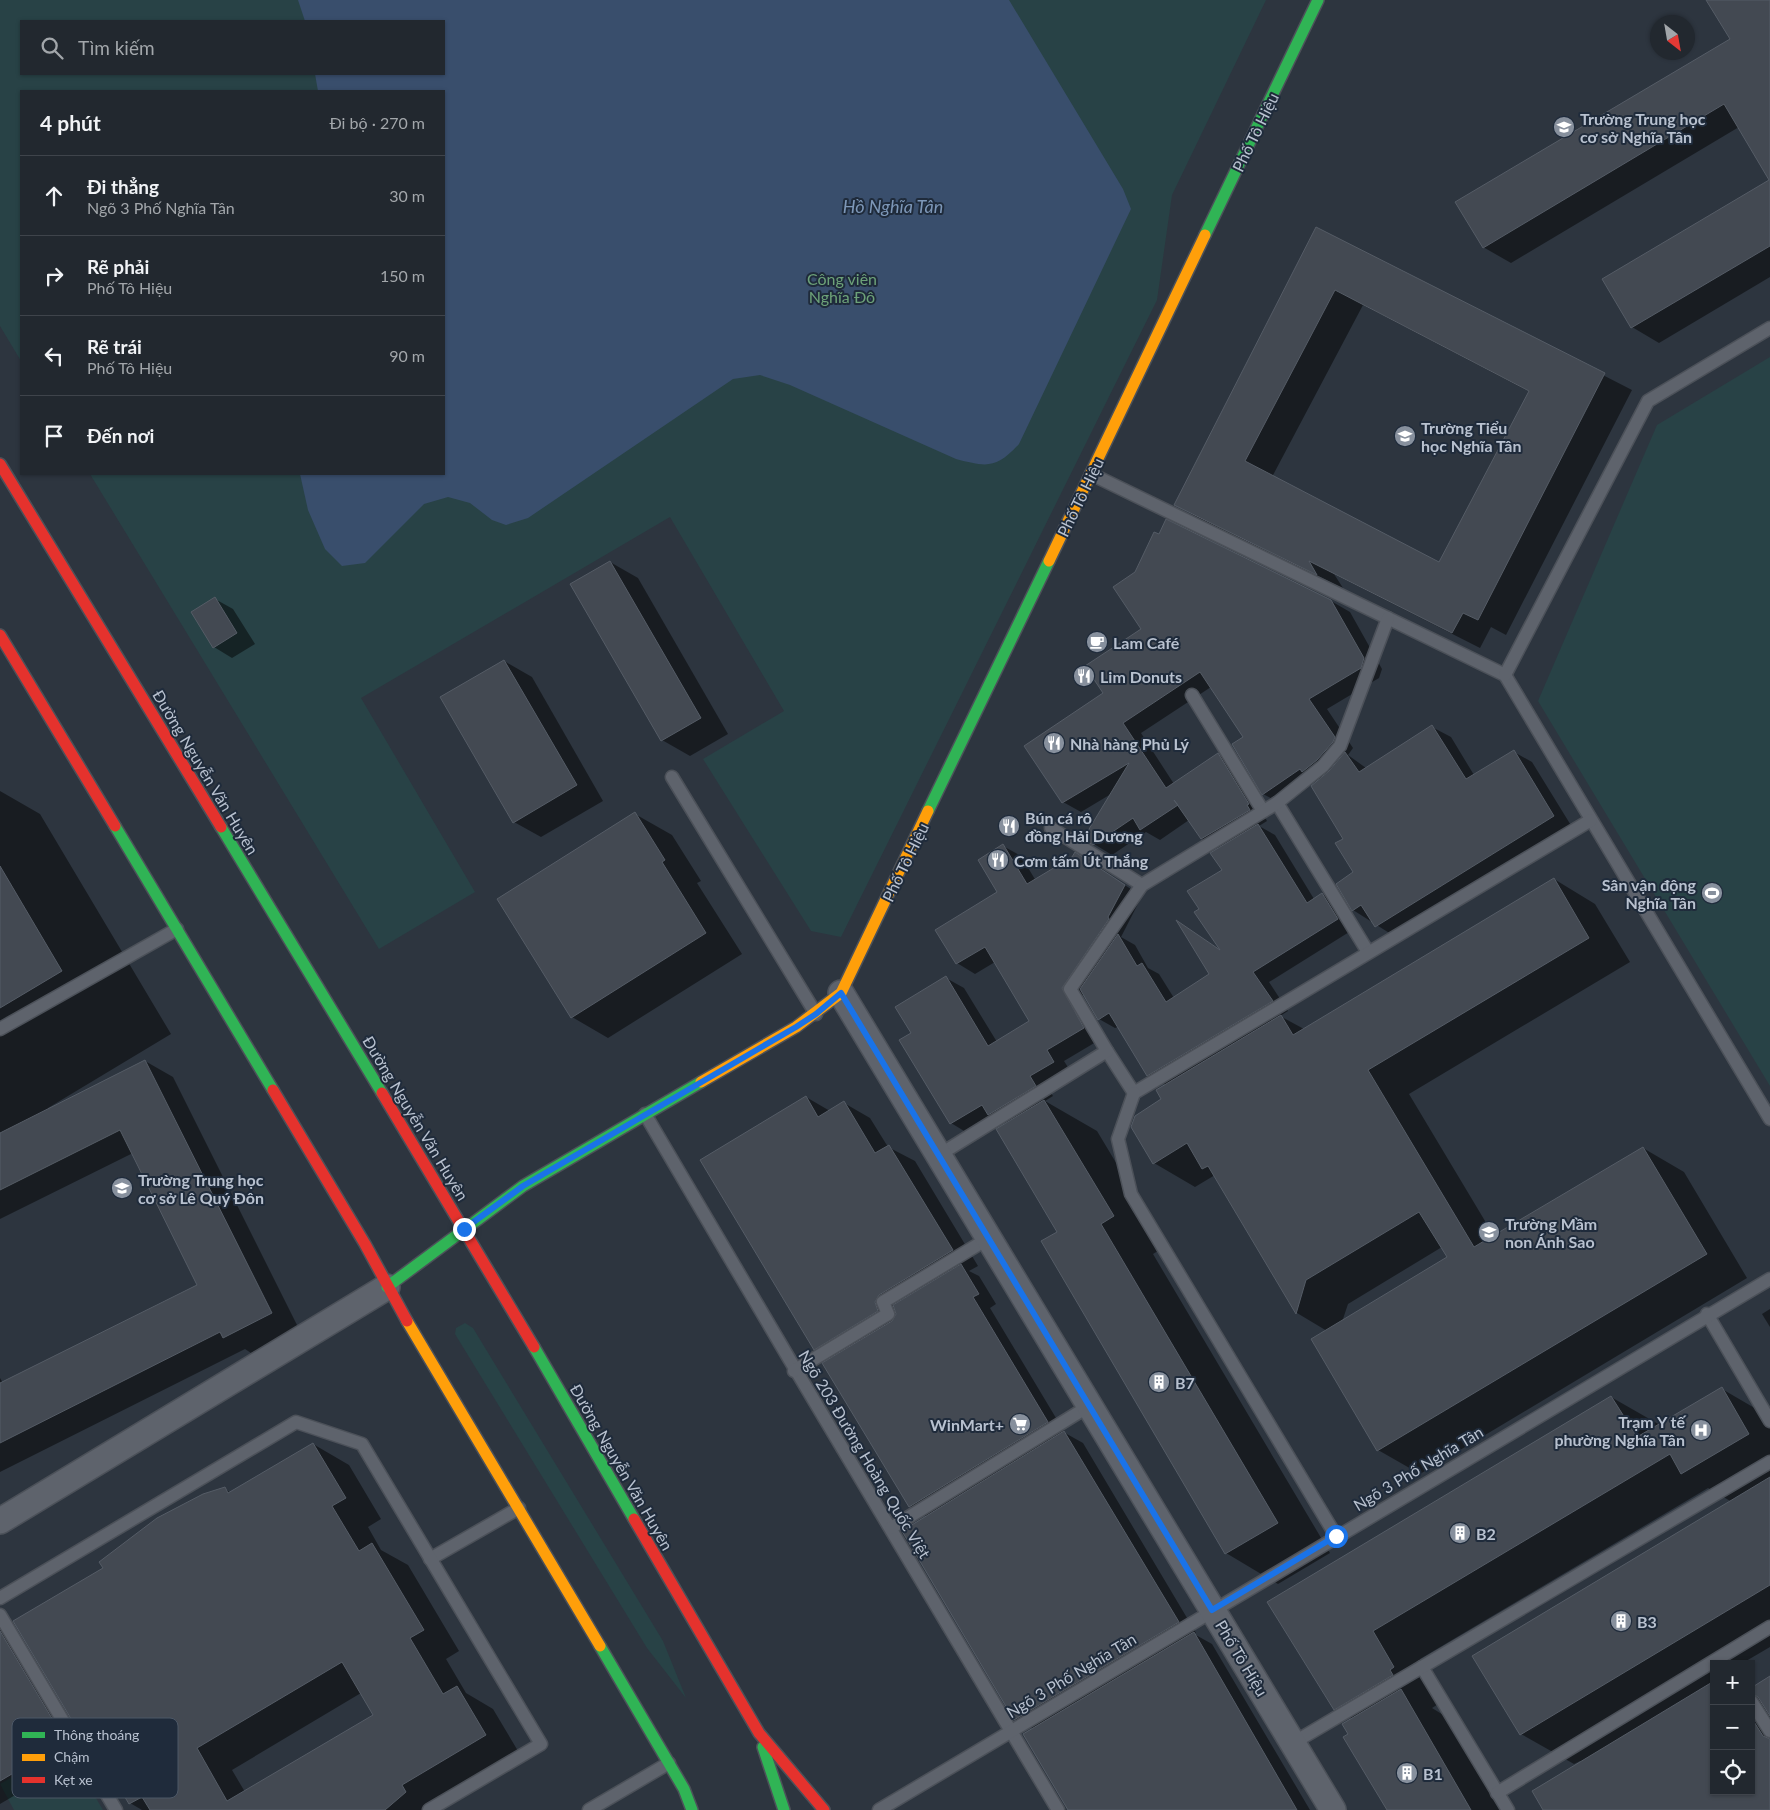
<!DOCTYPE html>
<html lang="vi">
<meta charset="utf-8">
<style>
:root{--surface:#22282f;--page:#2e343b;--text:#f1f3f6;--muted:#a2a6aa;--line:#3f444b}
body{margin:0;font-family:Lato,sans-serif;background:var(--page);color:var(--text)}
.controls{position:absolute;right:15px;bottom:15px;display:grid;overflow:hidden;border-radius:0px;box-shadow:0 1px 4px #0004}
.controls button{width:45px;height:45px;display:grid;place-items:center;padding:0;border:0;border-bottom:1px solid var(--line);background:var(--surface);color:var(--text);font:25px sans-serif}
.compass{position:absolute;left:1650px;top:15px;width:45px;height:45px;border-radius:50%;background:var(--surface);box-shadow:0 1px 4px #0004;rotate:149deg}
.stop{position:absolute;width:15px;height:15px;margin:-11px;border:4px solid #1a73e8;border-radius:50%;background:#fff}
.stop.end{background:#1a73e8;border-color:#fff;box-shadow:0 1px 5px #0008}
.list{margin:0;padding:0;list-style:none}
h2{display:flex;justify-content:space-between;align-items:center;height:65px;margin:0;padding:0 20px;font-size:21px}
h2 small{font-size:16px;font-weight:400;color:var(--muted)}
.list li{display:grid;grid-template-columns:32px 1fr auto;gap:15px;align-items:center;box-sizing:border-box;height:80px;padding:0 20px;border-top:1px solid var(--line)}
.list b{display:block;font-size:19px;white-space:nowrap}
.list p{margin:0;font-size:16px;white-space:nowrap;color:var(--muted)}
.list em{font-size:16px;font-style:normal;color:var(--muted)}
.icon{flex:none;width:28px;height:28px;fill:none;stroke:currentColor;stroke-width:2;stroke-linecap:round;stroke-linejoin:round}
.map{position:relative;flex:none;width:1770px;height:1810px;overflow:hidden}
.search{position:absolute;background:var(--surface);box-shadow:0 1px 4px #0004;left:20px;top:20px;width:425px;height:55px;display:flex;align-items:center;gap:12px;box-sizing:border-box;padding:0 18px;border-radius:0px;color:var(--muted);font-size:19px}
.panel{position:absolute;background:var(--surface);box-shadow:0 1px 4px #0004;left:20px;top:90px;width:425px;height:385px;border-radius:0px}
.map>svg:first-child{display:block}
.green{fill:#284246;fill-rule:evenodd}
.water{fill:#394e6c}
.shadow{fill:#0007;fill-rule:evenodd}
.building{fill:#434952;stroke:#555c66;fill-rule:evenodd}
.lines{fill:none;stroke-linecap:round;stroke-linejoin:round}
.lane-casing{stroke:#4c5159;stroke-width:15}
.street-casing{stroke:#4c5159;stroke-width:28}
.fast-casing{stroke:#4c5159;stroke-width:14}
.slow-casing{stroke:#4c5159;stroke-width:14}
.jam-casing{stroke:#4c5159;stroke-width:14}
.lane{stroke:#5e636c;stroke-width:12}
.street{stroke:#5e636c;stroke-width:25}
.fast{stroke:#30b455;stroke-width:11}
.slow{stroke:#ff9f0a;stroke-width:11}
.jam{stroke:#e5322d;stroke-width:11}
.route{stroke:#1a73e8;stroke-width:6}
.labels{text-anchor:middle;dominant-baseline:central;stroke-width:4;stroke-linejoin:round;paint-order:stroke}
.poi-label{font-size:16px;font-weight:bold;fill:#b8c1cf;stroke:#1f2b3b;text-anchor:start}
.street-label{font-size:16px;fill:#b8c1cf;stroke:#1f2b3b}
.park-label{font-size:16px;fill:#6da279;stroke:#1f2b3b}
.water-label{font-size:18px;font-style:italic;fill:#7d97b8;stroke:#1f2b3b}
.key{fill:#1f2b3b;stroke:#4d5867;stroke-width:1}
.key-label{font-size:14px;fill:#b8c1cf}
</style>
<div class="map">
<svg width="1770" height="1810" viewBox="0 0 1770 1810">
<rect width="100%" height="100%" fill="#2d353f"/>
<g class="green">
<path d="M0,0H1266L1172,195L1157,300L841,937L811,931L703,759L784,711L670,517L361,698L475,892L379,949L90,474H444V91H21V361L0,326ZM21,21H444V74H21Z"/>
<path d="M1770,357V1086L1538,701L1657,425Z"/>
<path d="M465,1323L473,1328L663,1641L686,1698L647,1648L455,1334L456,1328Z"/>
<path d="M65,1746L103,1810H14L0,1784Z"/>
</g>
<path class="water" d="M298,0H1009L1123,189L1131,209L1019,444C996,469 987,467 956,459L790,385L760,375L733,379L528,518L506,525L492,520L470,503L448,497L424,504L365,563L342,566L325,549L308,510L300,474H444V91H318L315,74H444V21H305Z"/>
<g class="shadow">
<path d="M1708,0H1770V179L1739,127L1511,263L1483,247L1731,40Z"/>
<path d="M1770,180V277L1659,343L1632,327Z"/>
<path d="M1317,228L1632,390L1506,635L1491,627L1480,648L1334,574L1343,588L1202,520L1175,505ZM1363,305L1530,392L1440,564L1272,477Z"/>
<path d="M610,562L638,578L728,734L690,756L662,740L572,585Z"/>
<path d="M215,599L233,609L255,644L232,658L214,647Z"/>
<path d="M1331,601L1350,612L1382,669L1379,678L1327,709L1353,748L1348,755L1366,768L1432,727L1451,737L1474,775L1514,752L1532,762L1572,827L1394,936L1353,910L1355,872L1344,839L1320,780L1319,779L1282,804L1263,794L1245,737L1211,687L1141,733L1174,784L1218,755L1236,765L1267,821L1259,826L1275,835L1314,899L1322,894L1339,904L1354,929L1269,982L1288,1011L1280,1016L1304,1029L1554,879L1595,904L1630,962L1409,1094L1494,1236L1643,1148L1684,1172L1747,1278L1420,1474L1378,1450L1327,1331L1297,1313L1215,1175L1195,1187L1154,1163L1166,1085L1148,1075L1118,1027L1115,1028L1099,1019L1084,993L1080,999L1101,1039L1064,1061L1071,1072L1047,1087L1053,1096L1045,1101L1097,1131L1166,1246L1153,1254L1330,1553L1278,1584L1226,1553L1043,1242L1058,1232L1006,1124L995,1118L969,1134L951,1123L913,1033L946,978L964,988L997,1042L1031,1021L995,962L975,974L957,963L999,893L1003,846L1021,856L1036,881L1093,865L1142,896L1121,937L1135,945L1148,968L1159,974L1174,998L1211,975L1179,923L1222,951L1200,909L1224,870L1220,849L1202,839L1189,820L1160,840L1146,832L1112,855L1094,844L1111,794L1081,812L1063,802L1026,747ZM1442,1247L1448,1257L1342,1322L1348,1304Z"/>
<path d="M504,661L532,677L603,801L541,837L514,822Z"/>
<path d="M0,791L40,814L171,1034L48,1108L49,1110L145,1061L173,1077L299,1329L251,1353L245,1349L0,1472V1378L3,1383L199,1285L133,1153L0,1219Z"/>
<path d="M635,814L672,835L701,881L697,883L742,954L608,1038L572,1017Z"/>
<path d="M806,1097L830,1111L844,1103L870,1118L888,1147L915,1161L978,1266L969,1271L979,1276L996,1304L990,1308L1065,1433L1083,1443L1196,1633L1194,1634L1212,1644L1310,1810H1069L1033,1729L1015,1719L927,1517L910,1506L832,1359L815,1349Z"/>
<path d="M1770,1309V1327L1762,1314Z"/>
<path d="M1722,1389L1770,1417V1647L1741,1664H1714V1791H1751V1689L1770,1678V1810H1545L1581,1763L1580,1761L1574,1764L1521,1734L1732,1502L1708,1488L1420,1659L1442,1696L1440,1703L1432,1708L1453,1721L1505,1810H1388L1350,1734L1352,1719L1334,1709L1269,1603L1611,1397L1660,1425Z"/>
<path d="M313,1444L349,1465L381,1519L368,1527L381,1550L408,1565L459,1651L446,1659L466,1693L493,1709L521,1756L440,1810H142L130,1803L93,1740L81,1733L105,1568L225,1489L231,1493ZM361,1693L375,1715L245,1792L232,1770Z"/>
<path d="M0,1613L85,1754L0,1804Z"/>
</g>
<g class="building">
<path d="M1706,0H1770V246L1631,328L1602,279L1769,180L1724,104L1483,248L1455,202L1730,39Z"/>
<path d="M1316,227L1605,373L1478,620L1463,613L1452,633L1309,561L1317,575L1174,505ZM1335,290L1529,391L1439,562L1245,461Z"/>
<path d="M1166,519L1331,600L1364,658L1361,668L1309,699L1335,737L1333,742L1317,760L1302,772L1300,769L1262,795L1232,744L1243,737L1200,672L1123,723L1166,788L1218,753L1249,804L1247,805L1250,810L1201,839L1174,800L1178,805L1140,830L1133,818L1093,845L1083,839L1129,763L1062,803L1024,746L1103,693L1085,666L1141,629L1113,587L1135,572L1154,532L1159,534Z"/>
<path d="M610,561L701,718L661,741L570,584Z"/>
<path d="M215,597L237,633L213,648L191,612Z"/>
<path d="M504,660L577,785L513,823L440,697Z"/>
<path d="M1432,725L1466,779L1514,750L1554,816L1375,927L1361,905L1352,911L1336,884L1353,872L1335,843L1343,839L1311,786L1329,771L1345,752L1359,772Z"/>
<path d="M635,812L665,860L662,862L706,933L571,1018L497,899Z"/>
<path d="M1258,824L1307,903L1322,893L1338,919L1253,972L1273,1001L1147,1076L1109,1013L1098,1020L1080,989L1118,934L1137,966L1142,963L1166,1002L1209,974L1176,920L1220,950L1194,912L1199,909L1187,891L1222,870L1210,853Z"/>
<path d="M1003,844L1027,884L1072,857L1075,852L1125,885L1108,917L1109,919L1062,988L1084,1028L1047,1050L1054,1062L1030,1076L1036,1086L988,1115L982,1105L950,1124L899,1040L911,1033L895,1007L946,976L988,1046L1029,1021L985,947L956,964L935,930L997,892L978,860Z"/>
<path d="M0,866L62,971L0,1008Z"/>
<path d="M1554,878L1589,938L1368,1070L1474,1247L1643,1147L1707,1254L1377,1451L1311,1339L1447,1257L1419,1212L1306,1280L1296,1314L1208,1166L1202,1169L1187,1143L1153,1164L1131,1127L1135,1116L1161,1099L1156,1090L1281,1015L1293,1035Z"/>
<path d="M145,1060L272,1313L223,1338L220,1332L0,1443V1383L197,1285L120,1130L0,1190V1133Z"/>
<path d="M806,1096L818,1117L844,1101L875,1153L889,1145L953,1250L879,1295L875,1302L878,1311L814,1350L700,1160Z"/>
<path d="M1044,1100L1114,1216L1101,1224L1278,1523L1225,1554L1041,1241L1057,1232L996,1129Z"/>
<path d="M961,1264L979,1294L973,1297L1048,1422L909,1507L822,1363L892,1321L896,1314L893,1305Z"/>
<path d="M1722,1387L1749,1434L1681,1474L1670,1454L1373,1631L1394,1667L1390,1670L1393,1675L1334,1710L1267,1602L1611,1396L1637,1437Z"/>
<path d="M1064,1431L1179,1622L1014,1720L902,1531Z"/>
<path d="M313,1443L346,1498L332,1506L359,1551L372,1543L424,1630L410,1638L443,1694L457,1686L486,1735L402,1785L406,1792L385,1810H150L142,1797L129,1804L86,1731L80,1734L13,1621L103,1568L99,1562L157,1518L203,1494L225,1487L228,1493ZM342,1662L373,1715L227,1801L197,1748Z"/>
<path d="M1770,1477V1585L1520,1735L1472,1656Z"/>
<path d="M0,1631L66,1742L0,1781Z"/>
<path d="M1194,1632L1297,1810H1068L1023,1734Z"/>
<path d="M1770,1676V1716L1758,1697L1751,1693V1688Z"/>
<path d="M1714,1681V1791H1751V1717L1763,1736L1770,1739V1810H1543L1532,1791Z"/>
<path d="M1401,1689L1471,1810H1387L1343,1737L1348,1734L1342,1724Z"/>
</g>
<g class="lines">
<g class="lane-casing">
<g id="lane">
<path d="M1091,474L1505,675L1770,1119"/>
<path d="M1505,675L1648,401L1770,328"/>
<path d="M1192,695L1263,811"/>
<path d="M672,777L816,1014"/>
<path d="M1277,803L1368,952"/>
<path d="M1051,828L1142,885"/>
<path d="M0,1029L177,929"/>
<path d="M1107,1051L1134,1093L1591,820"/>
<path d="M1134,1093L1118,1139L1131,1194L1336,1536"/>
<path d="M645,1114C781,1347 920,1578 1058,1810"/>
<path d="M939,1155L1107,1051L1070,989L1142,885L1277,803L1323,766L1340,746L1388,618"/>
<path d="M1707,1314L1770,1421"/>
<path d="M794,1371L888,1314L883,1302L989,1238"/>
<path d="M891,1528L1089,1406"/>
<path d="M430,1559L519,1508"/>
<path d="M0,1598L296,1422L362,1444L541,1744L429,1810"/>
<path d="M0,1615L116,1810"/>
<path d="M1422,1667L1508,1810"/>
<path d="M1751,1701L1770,1731"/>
<path d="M1293,1743L1770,1462"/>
<path d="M1497,1793L1770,1627"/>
<path d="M589,1810L669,1763"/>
<path d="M879,1810L1770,1279"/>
</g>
</g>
<g class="street-casing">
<g id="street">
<path d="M841,993L1333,1810"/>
<path d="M0,1521L387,1287"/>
</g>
</g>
<g class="fast-casing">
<g id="fast">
<path d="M1205,235L1318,0"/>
<path d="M928,811L1049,561"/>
<path d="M115,826L273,1090"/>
<path d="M221,827L382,1093"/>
<path d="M387,1287L523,1186L701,1082"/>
<path d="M534,1347L634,1519"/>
<path d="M600,1646L684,1789L692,1810"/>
<path d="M763,1747L784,1810"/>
</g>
</g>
<g class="slow-casing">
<g id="slow">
<path d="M1049,561L1205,235"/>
<path d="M701,1082L796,1027L841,993L928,811"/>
<path d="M407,1321L600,1646"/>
</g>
</g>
<g class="jam-casing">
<g id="jam">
<path d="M0,464L221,827"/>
<path d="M0,635L115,826"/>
<path d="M273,1090L365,1244L407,1321"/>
<path d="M382,1093L534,1347"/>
<path d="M634,1519L759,1733L824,1810"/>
</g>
</g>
<use href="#lane" class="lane"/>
<use href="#street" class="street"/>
<use href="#fast" class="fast"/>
<use href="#slow" class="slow"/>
<use href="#jam" class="jam"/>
</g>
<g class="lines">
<path class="route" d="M464,1229L523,1186L796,1027L816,1014L841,993L1212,1610L1336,1536"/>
</g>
<defs>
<g id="school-disc" transform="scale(1.125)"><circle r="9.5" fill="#87909d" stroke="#1f2b3b"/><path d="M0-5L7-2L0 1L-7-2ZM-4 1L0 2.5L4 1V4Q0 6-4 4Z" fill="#fff"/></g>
<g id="cafe-disc" transform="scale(1.125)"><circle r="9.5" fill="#87909d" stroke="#1f2b3b"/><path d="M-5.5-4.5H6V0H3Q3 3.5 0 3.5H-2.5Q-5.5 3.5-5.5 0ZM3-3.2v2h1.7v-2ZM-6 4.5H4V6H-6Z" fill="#fff"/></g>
<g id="restaurant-disc" transform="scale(1.125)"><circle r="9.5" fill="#87909d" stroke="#1f2b3b"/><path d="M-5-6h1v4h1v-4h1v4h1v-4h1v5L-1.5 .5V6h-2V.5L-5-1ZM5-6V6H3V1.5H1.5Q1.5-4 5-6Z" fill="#fff"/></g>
<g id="stadium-disc" transform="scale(1.125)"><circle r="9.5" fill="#87909d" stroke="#1f2b3b"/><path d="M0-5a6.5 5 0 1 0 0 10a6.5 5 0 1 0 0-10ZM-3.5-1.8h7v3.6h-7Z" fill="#fff"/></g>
<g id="building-disc" transform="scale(1.125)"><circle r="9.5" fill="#87909d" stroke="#1f2b3b"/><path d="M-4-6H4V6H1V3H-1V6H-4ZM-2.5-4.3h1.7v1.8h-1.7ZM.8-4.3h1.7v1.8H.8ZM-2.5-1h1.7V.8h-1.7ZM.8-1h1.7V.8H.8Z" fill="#fff"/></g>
<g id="supermarket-disc" transform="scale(1.125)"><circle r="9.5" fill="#87909d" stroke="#1f2b3b"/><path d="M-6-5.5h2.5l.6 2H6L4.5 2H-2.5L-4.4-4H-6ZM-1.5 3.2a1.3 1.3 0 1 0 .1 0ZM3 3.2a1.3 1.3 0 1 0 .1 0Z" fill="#fff"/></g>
<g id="hospital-disc" transform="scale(1.125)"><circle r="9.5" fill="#87909d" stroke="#1f2b3b"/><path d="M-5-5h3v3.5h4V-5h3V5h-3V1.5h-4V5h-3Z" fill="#fff"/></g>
</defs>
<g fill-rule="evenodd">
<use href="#school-disc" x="1564" y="127"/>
<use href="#school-disc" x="1405" y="436"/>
<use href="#cafe-disc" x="1097" y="642"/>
<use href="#restaurant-disc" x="1084" y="676"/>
<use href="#restaurant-disc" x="1054" y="743"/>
<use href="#restaurant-disc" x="1009" y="826"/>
<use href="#restaurant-disc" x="998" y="860"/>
<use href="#stadium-disc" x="1712" y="893"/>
<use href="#school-disc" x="122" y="1188"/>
<use href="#school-disc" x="1489" y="1232"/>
<use href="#building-disc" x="1159" y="1382"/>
<use href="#supermarket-disc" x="1020" y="1424"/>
<use href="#hospital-disc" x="1701" y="1430"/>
<use href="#building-disc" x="1460" y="1533"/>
<use href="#building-disc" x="1621" y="1621"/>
<use href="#building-disc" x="1407" y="1773"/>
</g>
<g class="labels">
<g class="poi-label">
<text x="1580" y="118">Trường Trung học<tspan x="1580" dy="18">cơ sở Nghĩa Tân</tspan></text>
<text x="1421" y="427">Trường Tiểu<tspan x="1421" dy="18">học Nghĩa Tân</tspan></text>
<text x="1113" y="642">Lam Café</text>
<text x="1100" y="676">Lim Donuts</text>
<text x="1070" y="743">Nhà hàng Phủ Lý</text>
<text x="1025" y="817">Bún cá rô<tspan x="1025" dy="18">đồng Hải Dương</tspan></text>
<text x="1014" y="860">Cơm tấm Út Thắng</text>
<text x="1696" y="884" text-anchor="end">Sân vận động<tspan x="1696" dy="18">Nghĩa Tân</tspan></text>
<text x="138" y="1179">Trường Trung học<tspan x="138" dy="18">cơ sở Lê Quý Đôn</tspan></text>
<text x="1505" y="1223">Trường Mầm<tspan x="1505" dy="18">non Ánh Sao</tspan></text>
<text x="1175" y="1382">B7</text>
<text x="1685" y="1421" text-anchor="end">Trạm Y tế<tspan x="1685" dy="18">phường Nghĩa Tân</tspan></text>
<text x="1004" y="1424" text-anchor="end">WinMart+</text>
<text x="1476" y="1533">B2</text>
<text x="1637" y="1621">B3</text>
<text x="1423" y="1773">B1</text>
</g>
<g class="street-label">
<text transform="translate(1255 132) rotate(-64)">Phố Tô Hiệu</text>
<text transform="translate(1080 497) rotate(-64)">Phố Tô Hiệu</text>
<text transform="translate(206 772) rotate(59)">Đường Nguyễn Văn Huyên</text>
<text transform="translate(905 862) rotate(-64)">Phố Tô Hiệu</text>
<text transform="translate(416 1118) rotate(59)">Đường Nguyễn Văn Huyên</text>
<text transform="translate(865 1454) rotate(59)">Ngõ 203 Đường Hoàng Quốc Việt</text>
<text transform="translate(622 1467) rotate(60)">Đường Nguyễn Văn Huyên</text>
<text transform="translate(1418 1468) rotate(-31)">Ngõ 3 Phố Nghĩa Tân</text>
<text transform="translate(1242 1658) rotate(59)">Phố Tô Hiệu</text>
<text transform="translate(1071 1675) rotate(-31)">Ngõ 3 Phố Nghĩa Tân</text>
</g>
<g class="park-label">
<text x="842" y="278">Công viên<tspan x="842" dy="18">Nghĩa Đô</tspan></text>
</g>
<g class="water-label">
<text x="893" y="206">Hồ Nghĩa Tân</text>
</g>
</g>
<rect x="12" y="1718" width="166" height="80" rx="8" class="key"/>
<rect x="22" y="1732" width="23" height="6" fill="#30b455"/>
<rect x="22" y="1754" width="23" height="7" fill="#ff9f0a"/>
<rect x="22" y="1777" width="23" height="6" fill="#e5322d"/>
<g class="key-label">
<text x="54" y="1740">Thông thoáng</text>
<text x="54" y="1762">Chậm</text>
<text x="54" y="1785">Kẹt xe</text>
</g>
</svg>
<div class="controls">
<button>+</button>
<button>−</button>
<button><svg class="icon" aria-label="locate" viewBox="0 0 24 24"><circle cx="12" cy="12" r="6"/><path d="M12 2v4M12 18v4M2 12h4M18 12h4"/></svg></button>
</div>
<svg class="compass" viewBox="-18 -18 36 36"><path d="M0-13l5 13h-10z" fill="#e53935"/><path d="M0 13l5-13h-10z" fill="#a2a6aa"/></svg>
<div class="stop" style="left:1336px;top:1536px"></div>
<div class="stop end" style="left:464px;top:1229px"></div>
<div class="search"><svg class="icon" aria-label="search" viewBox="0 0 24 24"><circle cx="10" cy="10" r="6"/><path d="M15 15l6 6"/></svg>Tìm kiếm</div>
<section class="panel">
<h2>4 phút<small>Đi bộ · 270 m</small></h2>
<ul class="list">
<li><svg class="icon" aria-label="ahead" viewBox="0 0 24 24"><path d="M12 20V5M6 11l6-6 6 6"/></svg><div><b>Đi thẳng</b><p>Ngõ 3 Phố Nghĩa Tân</p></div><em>30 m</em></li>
<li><svg class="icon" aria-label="right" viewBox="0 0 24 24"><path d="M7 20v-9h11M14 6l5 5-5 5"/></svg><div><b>Rẽ phải</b><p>Phố Tô Hiệu</p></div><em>150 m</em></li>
<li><svg class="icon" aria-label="left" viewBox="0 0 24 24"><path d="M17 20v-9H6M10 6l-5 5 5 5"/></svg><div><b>Rẽ trái</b><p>Phố Tô Hiệu</p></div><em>90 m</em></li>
<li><svg class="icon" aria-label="arrive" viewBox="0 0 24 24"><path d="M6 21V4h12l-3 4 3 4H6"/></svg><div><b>Đến nơi</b></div></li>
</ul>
</section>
</div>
